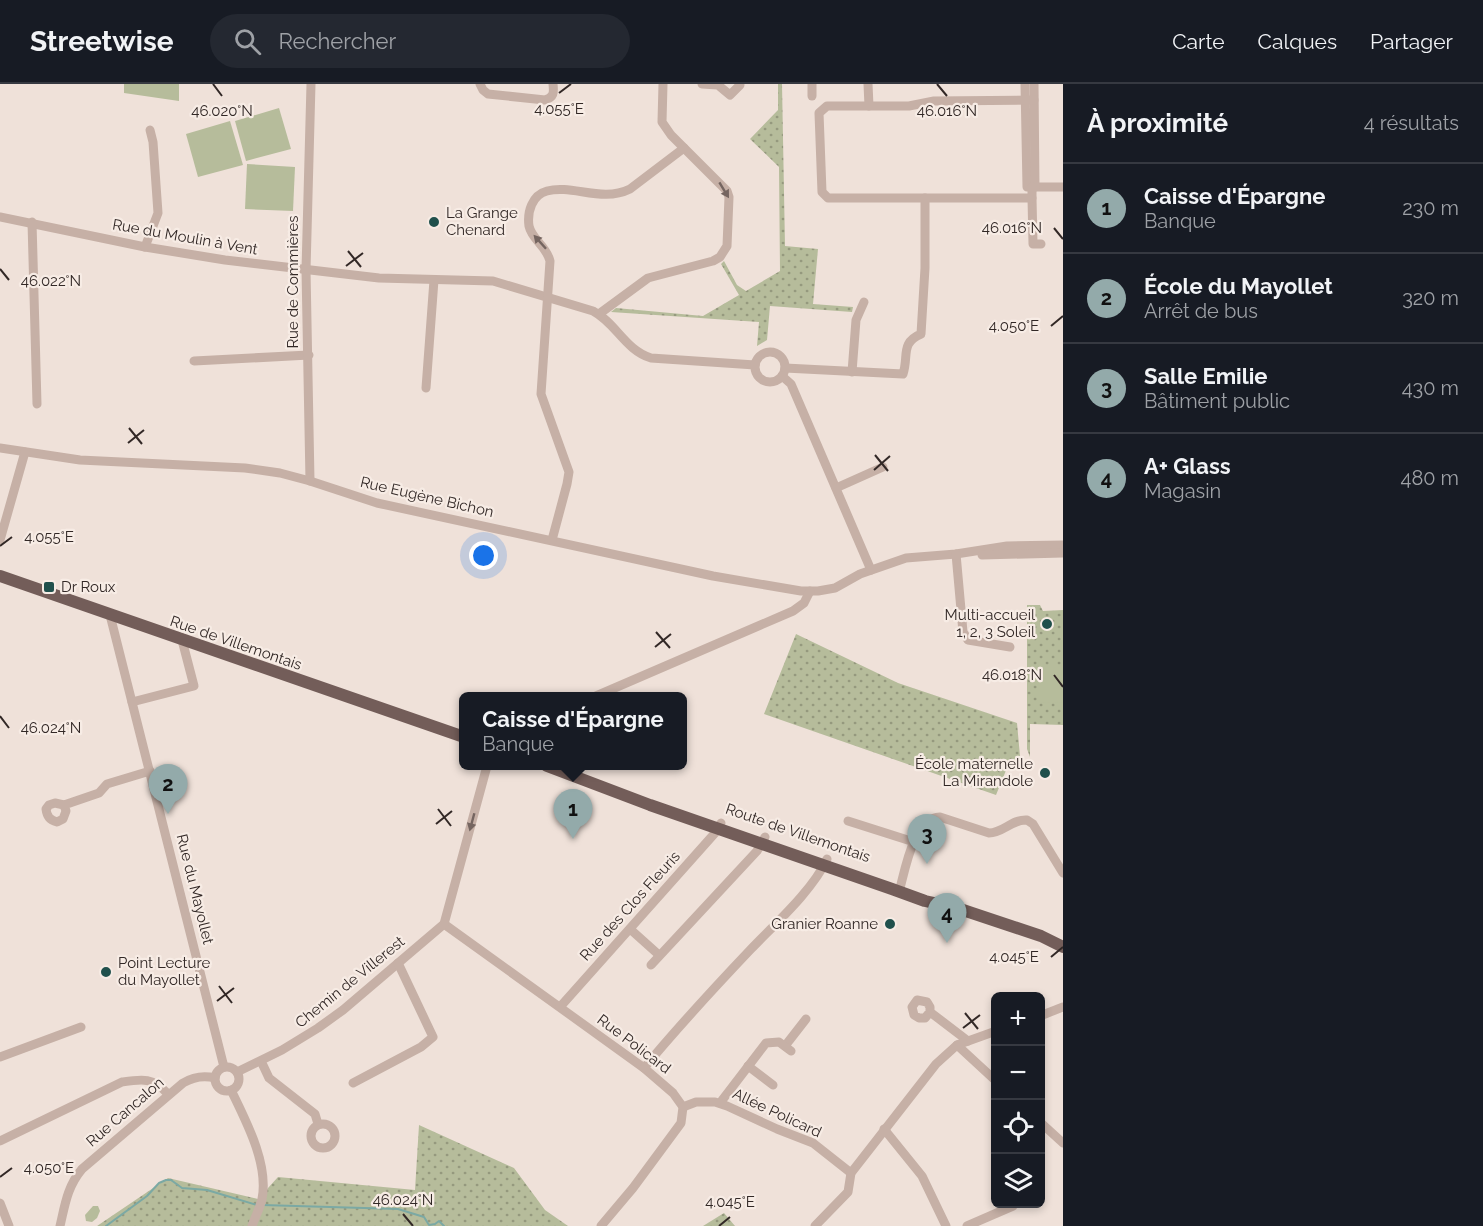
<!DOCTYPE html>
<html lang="fr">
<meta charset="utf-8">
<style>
:root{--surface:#171b24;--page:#242831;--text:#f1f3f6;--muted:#9ea1a6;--line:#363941;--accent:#93aaaa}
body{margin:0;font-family:Raleway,sans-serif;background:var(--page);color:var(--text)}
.controls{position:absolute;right:18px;bottom:18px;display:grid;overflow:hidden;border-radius:9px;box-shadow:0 3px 9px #0003}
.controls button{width:54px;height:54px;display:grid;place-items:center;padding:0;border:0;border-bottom:2px solid var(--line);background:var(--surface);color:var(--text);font:30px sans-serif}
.you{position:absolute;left:484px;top:472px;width:21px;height:21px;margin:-15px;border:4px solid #fff;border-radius:50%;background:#1a73e8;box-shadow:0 0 0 9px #1a73e833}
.badge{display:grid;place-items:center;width:39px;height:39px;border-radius:50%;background:var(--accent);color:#111;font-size:20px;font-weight:700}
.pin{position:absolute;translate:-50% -50px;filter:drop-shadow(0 2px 3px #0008)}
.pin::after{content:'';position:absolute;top:32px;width:21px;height:18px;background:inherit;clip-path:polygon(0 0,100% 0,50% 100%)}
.popup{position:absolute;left:459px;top:608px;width:228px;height:78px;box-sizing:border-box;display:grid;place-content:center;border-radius:9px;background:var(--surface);filter:drop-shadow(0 2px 4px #0005);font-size:20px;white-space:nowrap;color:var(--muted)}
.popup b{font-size:22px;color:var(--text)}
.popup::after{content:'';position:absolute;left:50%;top:100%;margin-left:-12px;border:12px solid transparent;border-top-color:var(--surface)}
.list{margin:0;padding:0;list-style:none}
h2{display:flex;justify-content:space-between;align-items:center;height:78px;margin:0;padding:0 24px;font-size:26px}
h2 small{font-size:20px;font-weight:400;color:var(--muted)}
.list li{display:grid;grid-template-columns:39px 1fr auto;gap:18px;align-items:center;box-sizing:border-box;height:90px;padding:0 24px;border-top:2px solid var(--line)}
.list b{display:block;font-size:22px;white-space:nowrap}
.list p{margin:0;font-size:20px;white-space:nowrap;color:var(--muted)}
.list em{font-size:20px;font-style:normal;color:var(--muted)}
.icon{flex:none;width:33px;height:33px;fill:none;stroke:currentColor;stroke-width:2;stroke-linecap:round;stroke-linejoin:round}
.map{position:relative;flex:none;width:1063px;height:1142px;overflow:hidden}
header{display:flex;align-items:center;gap:36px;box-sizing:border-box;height:84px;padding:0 30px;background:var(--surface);border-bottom:2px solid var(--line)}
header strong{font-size:28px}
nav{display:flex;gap:33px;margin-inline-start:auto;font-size:21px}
.search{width:420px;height:54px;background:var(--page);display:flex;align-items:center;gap:15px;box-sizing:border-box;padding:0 21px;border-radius:33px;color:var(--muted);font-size:22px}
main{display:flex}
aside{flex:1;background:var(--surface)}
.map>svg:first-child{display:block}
.grass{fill:url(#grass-dots)}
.green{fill:#b6bc9b}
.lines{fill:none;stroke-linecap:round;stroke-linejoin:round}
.stream{stroke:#7ba9a4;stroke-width:2}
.minor{stroke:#c6b0a6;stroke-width:9}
.major{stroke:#735d59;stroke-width:12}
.oneway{fill:#756560}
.ticks{fill:none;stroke:#322826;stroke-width:2}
.poi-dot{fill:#20504c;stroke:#f7ece5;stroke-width:2}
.labels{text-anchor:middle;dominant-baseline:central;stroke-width:4.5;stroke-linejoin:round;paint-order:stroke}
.poi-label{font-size:15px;fill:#322826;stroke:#f7ece5;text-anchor:start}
.street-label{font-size:15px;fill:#322826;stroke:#f7ece5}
.ticks-label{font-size:15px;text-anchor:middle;fill:#322826;stroke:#f7ece5;stroke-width:4.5;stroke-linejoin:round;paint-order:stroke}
</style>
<header>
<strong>Streetwise</strong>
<div class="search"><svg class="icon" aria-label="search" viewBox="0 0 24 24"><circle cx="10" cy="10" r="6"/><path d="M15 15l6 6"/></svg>Rechercher</div>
<nav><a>Carte</a><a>Calques</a><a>Partager</a></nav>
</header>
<main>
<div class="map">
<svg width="1063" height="1142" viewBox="0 0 1063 1142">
<defs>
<pattern id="grass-dots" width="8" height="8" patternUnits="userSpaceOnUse" patternTransform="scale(1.5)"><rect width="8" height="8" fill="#b6bc9b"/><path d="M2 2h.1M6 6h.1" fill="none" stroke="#95997e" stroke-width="1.8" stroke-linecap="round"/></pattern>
</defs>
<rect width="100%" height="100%" fill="#efe1d9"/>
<g class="grass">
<path d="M778,0H782L785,162L818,165L813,220L853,223L852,228L770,222L767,256L757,262L759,238L611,228L616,224L703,232L739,211L721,180L724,177L737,201L746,207L780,187L779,83L750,55L778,26Z"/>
<path d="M1027,521H1040L1043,527L1063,526V641L1030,640V673L1027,665Z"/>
<path d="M796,550L898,599L1017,639L1021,683L1009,679L996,711L764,630Z"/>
<path d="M419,1041L514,1084L545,1126L568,1142H97L168,1094L258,1115L278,1093L415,1106Z"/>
<path d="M724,1129L735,1142H703Z"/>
</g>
<g class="green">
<path d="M124,0H179V17L124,9Z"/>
<path d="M279,24L291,65L246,77L235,37Z"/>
<path d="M230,37L243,81L198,93L186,50Z"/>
<path d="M247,80L295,83L293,127L245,125Z"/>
<path d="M1039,583H1063V619L1039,618Z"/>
<path d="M93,1122H98L100,1127L97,1134L92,1138L86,1137L85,1131Z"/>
</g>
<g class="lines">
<g class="stream">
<path d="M262,1121L398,1125L424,1133L429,1141L435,1140L439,1137L444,1142"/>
<path d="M106,1142L147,1112L159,1099L166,1096H171L182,1104L207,1106L257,1121"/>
</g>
<g class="minor">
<path d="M480,0L483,6L488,10L545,16C554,13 554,9 553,0"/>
<path d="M702,0L718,1L730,11L740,1"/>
<path d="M812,0V12"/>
<path d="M868,0L869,22"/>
<path d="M1025,0L1027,103H1063"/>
<path d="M1034,0L1035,103"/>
<path d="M925,114H828L822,108L819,29L827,22H909L934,17L1034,16"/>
<path d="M1032,114L1033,160H1041"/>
<path d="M0,133L145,163L225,176L379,194L493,197L593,227C616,239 625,266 651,274L755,281"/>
<path d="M32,138L37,320"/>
<path d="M145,163L158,129L153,58L150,46"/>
<path d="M599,230L648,194L713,177L720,173L727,162L729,113L727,107L671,51L662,38L663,0"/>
<circle cx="770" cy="283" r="15"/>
<path d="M194,277L309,271"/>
<path d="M785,284L903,290C909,272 900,259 921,250L925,184V114H1032V103"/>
<path d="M852,288L856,236L864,218"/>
<path d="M782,292L791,300L871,486"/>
<path d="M426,304L434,196"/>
<path d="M0,364L80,376L245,384L280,389L310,397L377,419L713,492L801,507H818L835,504L860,490L906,474L956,470L1007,462L1063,461"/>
<path d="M310,397L306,186L311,0"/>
<path d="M836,404L883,383"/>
<path d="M0,456L25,368"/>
<path d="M552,456L567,400L569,388L541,310L550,177C546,161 532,156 529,142C527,128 532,111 547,107C572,100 602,119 630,105L684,64"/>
<path d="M956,470L963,548L968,556L1010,563"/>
<path d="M982,471L1063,469"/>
<path d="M110,531L224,983"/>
<path d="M596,612L793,527L804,519L810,507"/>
<path d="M132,618L194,602L182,556"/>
<path d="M64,721L66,727L63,735L57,738C50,736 47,733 46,725L49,721L55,719L64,721L99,709L107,700L150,687"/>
<path d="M848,737L914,758"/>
<path d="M899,808C905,787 913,734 940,733L989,749C1003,749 1012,735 1027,736L1033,740L1063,789"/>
<path d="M444,840L644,984L673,1009L683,1023L681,1039L633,1104L601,1142"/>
<path d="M630,845L659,871"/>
<path d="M651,881L757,767L765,753"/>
<path d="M560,923L715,749L721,739"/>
<path d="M930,928L925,934H919L914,931L912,923L917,916L927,918L930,923V928L968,957"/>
<path d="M1040,932L1063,923"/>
<path d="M957,961L996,997"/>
<path d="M785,962L806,935"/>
<path d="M0,973L81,943"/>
<path d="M261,977L269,994L315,1030L318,1040"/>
<path d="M748,982L773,1001"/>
<circle cx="227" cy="995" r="12"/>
<path d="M644,984C678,943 714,904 751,865C775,840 813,806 827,775"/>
<path d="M237,988L282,966L318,944L343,926L444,840L487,682"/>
<path d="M353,999L421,963L433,953L398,879"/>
<path d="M231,1006C246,1037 269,1080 262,1115C260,1124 255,1133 252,1142"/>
<path d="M720,1019L766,959L779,958L791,967"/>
<path d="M683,1023L696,1018H715L727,1022L777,1045L813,1059L851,1089"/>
<path d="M1040,1038L1063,1059"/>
<circle cx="323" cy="1052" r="12"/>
<path d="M884,1045L922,1092L946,1142"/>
<path d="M0,1057L122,998C142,995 153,993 168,1010"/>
<path d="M0,1119L9,1142"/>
<path d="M60,1142C65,1121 67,1103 82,1085L183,999C193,993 203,991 215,994"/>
<path d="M815,1142L848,1108L851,1089L936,980L957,961L996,947"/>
<path d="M967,1142L1013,1122"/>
</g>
<g class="major">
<path d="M0,492L464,653"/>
<path d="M547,682L650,721L892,805L925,817L957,824L1041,852L1063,863"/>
</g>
</g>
<defs><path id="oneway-solid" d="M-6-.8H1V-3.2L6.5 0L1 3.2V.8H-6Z" transform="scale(1.5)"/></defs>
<g class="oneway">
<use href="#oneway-solid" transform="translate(724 106) rotate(59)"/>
<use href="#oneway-solid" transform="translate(540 158) rotate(-132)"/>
<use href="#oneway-solid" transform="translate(472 738) rotate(105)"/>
</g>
<path class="ticks" d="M213,0L222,12M937,0L947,12M559,9L571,0M1054,144L1063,155M348,167L361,183M346,182L363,169M0,185L9,196M1051,242L1063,232M129,344L142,360M128,359L144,346M875,371L888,387M874,386L890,372M0,462L12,453M656,548L670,564M655,563L671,550M1054,591L1063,603M0,632L9,644M438,725L451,742M436,740L452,727M1051,873L1063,863M219,902L232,919M217,917L234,904M965,929L978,945M963,944L980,931M0,1093L12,1084M403,1130L413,1142M719,1142L730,1133"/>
<g class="poi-dot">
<circle cx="434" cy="138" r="6"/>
<rect x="43" y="497" width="12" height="12" rx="3"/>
<circle cx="1047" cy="540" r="6"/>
<circle cx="1045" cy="689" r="6"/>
<circle cx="890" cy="840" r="6"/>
<circle cx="106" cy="888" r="6"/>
</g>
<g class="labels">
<g class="poi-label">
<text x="446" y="129">La Grange<tspan x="446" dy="17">Chenard</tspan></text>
<text x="61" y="503">Dr Roux</text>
<text x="1035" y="531" text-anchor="end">Multi-accueil<tspan x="1035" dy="17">1, 2, 3 Soleil</tspan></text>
<text x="1033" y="680" text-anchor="end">École maternelle<tspan x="1033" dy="17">La Mirandole</tspan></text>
<text x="878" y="840" text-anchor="end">Granier Roanne</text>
<text x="118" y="879">Point Lecture<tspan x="118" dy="17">du Mayollet</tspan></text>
</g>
<g class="street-label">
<text transform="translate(185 153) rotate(10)">Rue du Moulin à Vent</text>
<text transform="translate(293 198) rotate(-90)">Rue de Commières</text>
<text transform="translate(427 413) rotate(13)">Rue Eugène Bichon</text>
<text transform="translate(236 559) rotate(19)">Rue de Villemontais</text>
<text transform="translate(798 749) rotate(19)">Route de Villemontais</text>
<text transform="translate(195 805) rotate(76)">Rue du Mayollet</text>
<text transform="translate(630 822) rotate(-48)">Rue des Clos Fleuris</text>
<text transform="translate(350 898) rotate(-39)">Chemin de Villerest</text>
<text transform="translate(634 960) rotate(37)">Rue Policard</text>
<text transform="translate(125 1028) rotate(-41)">Rue Cancalon</text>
<text transform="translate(777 1029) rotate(25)">Allée Policard</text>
</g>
</g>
<g class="ticks-label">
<text x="559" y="30">4.055°E</text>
<text x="947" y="32">46.016°N</text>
<text x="222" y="32">46.020°N</text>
<text x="1012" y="149">46.016°N</text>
<text x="51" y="202">46.022°N</text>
<text x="1014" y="247">4.050°E</text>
<text x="49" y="458">4.055°E</text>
<text x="1012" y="596">46.018°N</text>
<text x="51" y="649">46.024°N</text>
<text x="1014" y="878">4.045°E</text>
<text x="49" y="1089">4.050°E</text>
<text x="403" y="1121">46.024°N</text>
<text x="730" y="1123">4.045°E</text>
</g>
</svg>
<div class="controls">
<button>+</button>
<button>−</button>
<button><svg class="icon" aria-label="locate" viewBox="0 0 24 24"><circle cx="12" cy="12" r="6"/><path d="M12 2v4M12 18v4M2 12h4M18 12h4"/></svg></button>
<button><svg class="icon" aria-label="layers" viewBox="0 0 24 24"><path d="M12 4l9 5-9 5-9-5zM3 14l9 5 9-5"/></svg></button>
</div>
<div class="you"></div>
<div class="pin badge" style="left:573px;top:755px">1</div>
<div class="popup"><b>Caisse d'Épargne</b>Banque</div>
<div class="pin badge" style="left:168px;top:730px">2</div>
<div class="pin badge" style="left:927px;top:780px">3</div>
<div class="pin badge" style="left:947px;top:859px">4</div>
</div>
<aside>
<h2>À proximité<small>4 résultats</small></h2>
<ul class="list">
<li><span class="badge">1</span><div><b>Caisse d'Épargne</b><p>Banque</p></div><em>230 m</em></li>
<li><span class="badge">2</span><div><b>École du Mayollet</b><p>Arrêt de bus</p></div><em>320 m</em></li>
<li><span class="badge">3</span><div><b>Salle Emilie</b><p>Bâtiment public</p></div><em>430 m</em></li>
<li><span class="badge">4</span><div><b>A+ Glass</b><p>Magasin</p></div><em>480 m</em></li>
</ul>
</aside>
</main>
